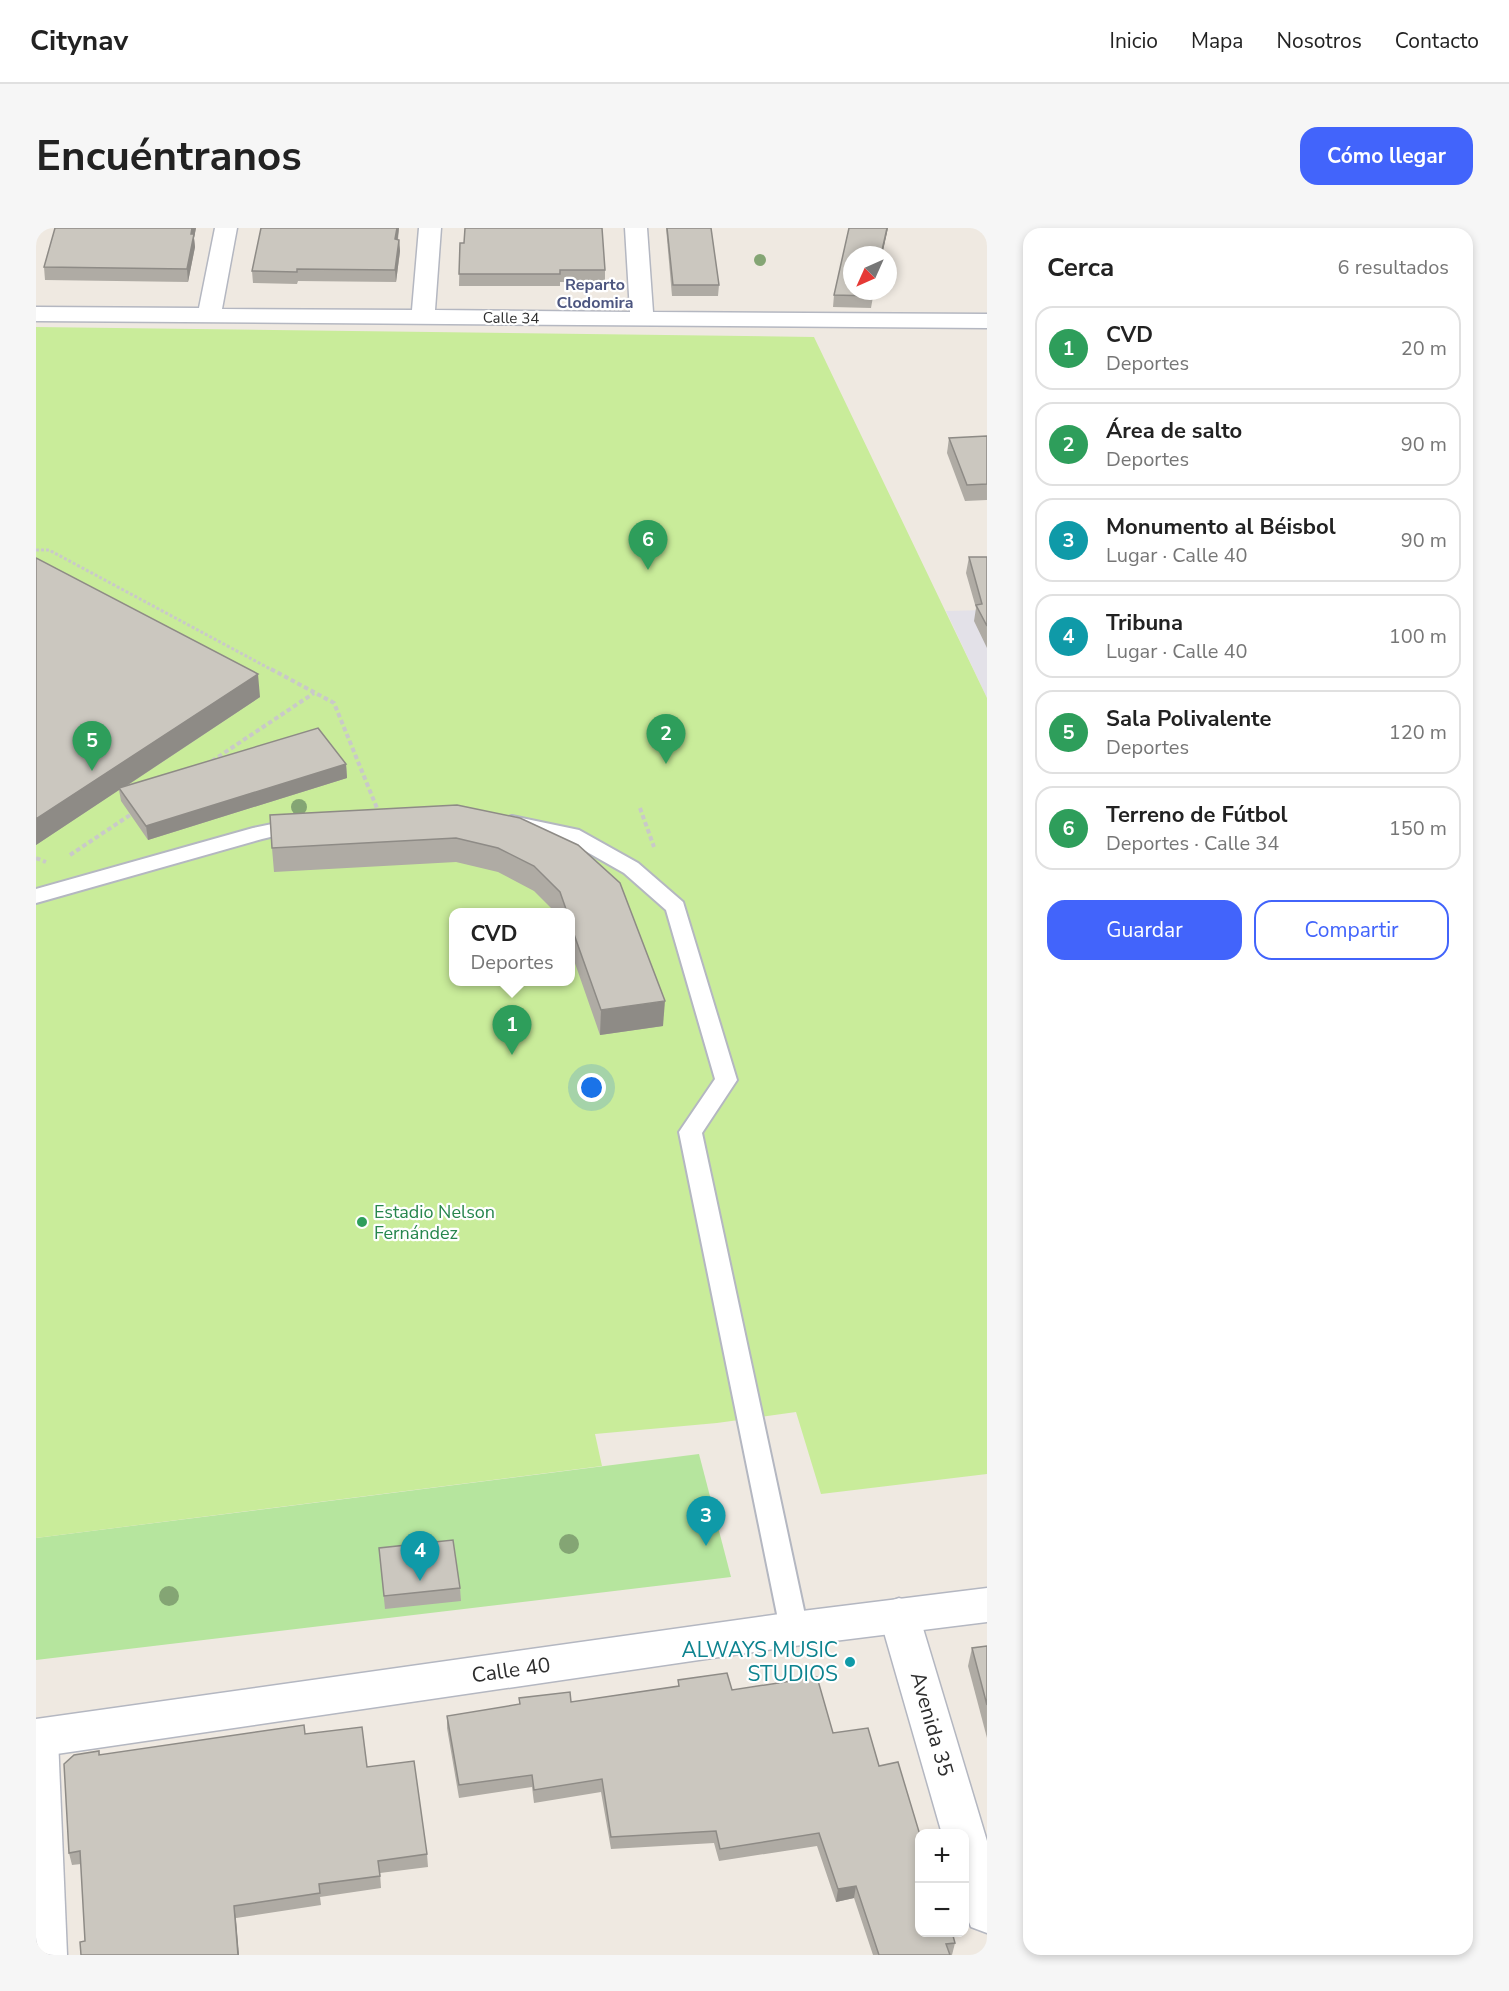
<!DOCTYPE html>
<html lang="es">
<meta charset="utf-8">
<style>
:root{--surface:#fff;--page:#f6f6f6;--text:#222;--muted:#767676;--line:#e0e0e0;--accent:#4264fb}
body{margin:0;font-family:"Nunito Sans",sans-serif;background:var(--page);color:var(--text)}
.controls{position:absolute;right:18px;bottom:18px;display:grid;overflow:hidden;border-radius:12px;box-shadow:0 3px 9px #0003}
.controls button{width:54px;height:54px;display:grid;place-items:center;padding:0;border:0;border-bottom:2px solid var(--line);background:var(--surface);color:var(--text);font:30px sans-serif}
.compass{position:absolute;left:807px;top:18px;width:54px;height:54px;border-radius:50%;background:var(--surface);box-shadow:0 3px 9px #0003;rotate:225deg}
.you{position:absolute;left:556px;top:860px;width:21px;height:21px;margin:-15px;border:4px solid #fff;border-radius:50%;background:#1a73e8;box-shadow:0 0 0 9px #1a73e833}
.badge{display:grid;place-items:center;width:39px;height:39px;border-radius:50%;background:var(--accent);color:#fff;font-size:20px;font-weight:700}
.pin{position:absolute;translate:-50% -50px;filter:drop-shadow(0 2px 3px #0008)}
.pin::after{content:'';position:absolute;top:32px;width:21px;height:18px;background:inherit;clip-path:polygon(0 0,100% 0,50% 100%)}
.popup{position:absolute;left:413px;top:680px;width:126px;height:78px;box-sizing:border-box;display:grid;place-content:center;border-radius:12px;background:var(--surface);filter:drop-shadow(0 2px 4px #0005);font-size:20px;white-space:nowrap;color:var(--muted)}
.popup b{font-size:22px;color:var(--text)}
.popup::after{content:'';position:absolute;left:50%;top:100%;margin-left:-12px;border:12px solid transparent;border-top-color:var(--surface)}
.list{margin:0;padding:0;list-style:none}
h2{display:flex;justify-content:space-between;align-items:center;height:78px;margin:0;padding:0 24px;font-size:26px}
h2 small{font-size:20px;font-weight:400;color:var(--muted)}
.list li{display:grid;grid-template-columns:39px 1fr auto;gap:18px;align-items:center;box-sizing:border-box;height:84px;margin:0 12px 12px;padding:0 12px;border:2px solid var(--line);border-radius:18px}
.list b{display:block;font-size:22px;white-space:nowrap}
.list p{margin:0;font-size:20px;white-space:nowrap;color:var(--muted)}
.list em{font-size:20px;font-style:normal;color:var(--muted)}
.actions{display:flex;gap:12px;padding:18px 24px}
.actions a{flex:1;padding:14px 0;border:2px solid var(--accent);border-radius:18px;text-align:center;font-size:21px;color:var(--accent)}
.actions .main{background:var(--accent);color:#fff}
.map{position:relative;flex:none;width:951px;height:1727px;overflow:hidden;border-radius:18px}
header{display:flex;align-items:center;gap:36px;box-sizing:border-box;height:84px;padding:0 30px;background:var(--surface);border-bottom:2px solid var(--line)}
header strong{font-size:28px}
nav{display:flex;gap:33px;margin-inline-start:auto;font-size:21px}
.intro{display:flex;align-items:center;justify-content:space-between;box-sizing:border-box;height:144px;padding:0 36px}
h1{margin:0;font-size:42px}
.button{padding:15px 27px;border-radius:18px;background:var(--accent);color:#fff;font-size:21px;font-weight:700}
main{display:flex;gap:36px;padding:0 36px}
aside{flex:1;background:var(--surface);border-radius:18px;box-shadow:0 3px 9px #0003}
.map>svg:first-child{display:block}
.industrial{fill:#e3e1e8}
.green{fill:#b6e59e}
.pitch{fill:#c9ec9a;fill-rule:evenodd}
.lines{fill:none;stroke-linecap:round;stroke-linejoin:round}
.lane-casing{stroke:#b4b7c1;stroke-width:4}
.street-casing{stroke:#b4b7c1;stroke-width:3}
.secondary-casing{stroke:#b4b7c1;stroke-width:3}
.path-far1{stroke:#c9c9c9;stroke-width:3;stroke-dasharray:3 2;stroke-linecap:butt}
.path{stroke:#c9c9c9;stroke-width:4;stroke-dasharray:4.5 3;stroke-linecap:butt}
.lane{fill:#fff;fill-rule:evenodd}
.street{fill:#fff;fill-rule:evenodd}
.secondary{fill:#fff;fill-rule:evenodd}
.tree{fill:#84a574}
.wall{fill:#afaba4}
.shaded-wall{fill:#8e8b86}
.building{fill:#cbc7bf;stroke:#8e8b86;stroke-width:1.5}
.leisure-dot{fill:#2e9e5b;stroke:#fff;stroke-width:2}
.culture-dot{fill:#0f9aa8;stroke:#fff;stroke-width:2}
.labels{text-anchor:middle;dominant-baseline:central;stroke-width:4.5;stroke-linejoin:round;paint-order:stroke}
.far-street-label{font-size:15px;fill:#2e2e2e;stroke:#fff}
.far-neighbourhood-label{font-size:16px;font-weight:bold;fill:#4d5680;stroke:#fff}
.leisure-label{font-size:18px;fill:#27864d;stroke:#fff;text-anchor:start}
.near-culture-label{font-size:21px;fill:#0d838f;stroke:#fff;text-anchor:end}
.near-street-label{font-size:21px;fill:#2e2e2e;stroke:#fff}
</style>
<header>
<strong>Citynav</strong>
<nav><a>Inicio</a><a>Mapa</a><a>Nosotros</a><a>Contacto</a></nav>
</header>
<div class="intro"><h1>Encuéntranos</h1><a class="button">Cómo llegar</a></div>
<main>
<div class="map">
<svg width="951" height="1727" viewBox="0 0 951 1727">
<rect width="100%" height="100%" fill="#efe9e1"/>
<path class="industrial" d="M951,382V470L910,383Z"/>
<path class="green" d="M663,1226L695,1349L0,1432V1310Z"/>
<path class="pitch" d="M0,99L778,109L951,470V1246L785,1266L760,1184L681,1195L559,1206L566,1238L0,1310ZM418,684H534V754H418Z"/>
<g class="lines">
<g class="lane-casing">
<g id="lane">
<path d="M476,588L543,602L602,635L647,674L701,852L666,905L772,1401L768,1409L758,1413L748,1409L744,1401L643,904L679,851L630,682L588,645L530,612L469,598L466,594L469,590Z"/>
<path d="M265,590L272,592L275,596L272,600L226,611L0,675V661L217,600Z"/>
</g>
</g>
<g class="street-casing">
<g id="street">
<path d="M179,0H201L186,81L376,82L383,0H405L399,82L594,84L589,0H611L617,84L951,86V100L0,93V79L163,80Z"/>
<path d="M863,1370L877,1375L883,1387L951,1613V1705L935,1699L928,1682V1606H906L843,1387L849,1375Z"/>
<path d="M0,1492L16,1497L22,1510L31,1727H0Z"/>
</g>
</g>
<g class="secondary-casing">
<path id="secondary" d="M951,1360V1394L758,1418L0,1529V1491L758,1384Z"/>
</g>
<path class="path-far1" d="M0,322H13L238,443"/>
<g class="path">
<path d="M235,441L298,475L343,585"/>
<path d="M176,533L278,465"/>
<path d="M604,580L618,619"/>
<path d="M34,627L97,585"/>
<path d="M0,630L10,634"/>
</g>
<use href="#lane" class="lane"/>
<use href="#street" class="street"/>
<use href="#secondary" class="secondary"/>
</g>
<g class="tree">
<circle cx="724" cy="32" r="6"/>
<circle cx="263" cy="579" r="8"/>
<circle cx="533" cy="1316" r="10"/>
<circle cx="133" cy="1368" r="10"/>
</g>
<g class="wall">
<path d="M19,0H160L158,10L159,19L152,54L9,52L8,39Z"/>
<path d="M363,0L362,12H363L364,23L360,54L262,53L261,56L217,55L216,43Z"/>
<path d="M630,0H675L683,57L682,68H636Z"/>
<path d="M813,0H852L846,27L816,63H838L835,80L797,79L798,67Z"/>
<path d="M424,15L569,42V54H524V58H423Z"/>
<path d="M951,208V272L929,273L911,225L913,210Z"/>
<path d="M933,329H951V420L938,393L940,380L930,345Z"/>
<path d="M0,330L224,469L92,557L310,536L311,550L112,612L85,573L83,562L0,617Z"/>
<path d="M484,590L627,798L564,807L534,721V684H519L498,663L462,644L420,634L238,644L236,620Z"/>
<path d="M343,1320L424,1360L425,1373L349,1381Z"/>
<path d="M951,1418V1510L932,1438L936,1420Z"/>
<path d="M642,1452L696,1462L797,1505L884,1704L919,1715L916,1727H837L818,1670L800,1674L781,1618L683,1633L678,1615L575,1621L565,1564L498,1575L496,1559L423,1570L411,1500V1488L483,1477V1470L535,1474L642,1458Z"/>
<path d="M269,1506L331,1539L391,1626L392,1639L344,1645L345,1660L284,1669L285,1677L49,1713L45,1636L36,1637L33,1625L63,1523L64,1527Z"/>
</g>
<g class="shaded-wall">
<path d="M156,0H160L158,10L159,19L152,54L151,41Z"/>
<path d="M361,0H363L360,23L359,11Z"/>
<path d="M851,0H852L846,27H845Z"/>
<path d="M363,12L364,23L360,54L359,42Z"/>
<path d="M222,446L224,469L84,562L83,560V562L0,617V591Z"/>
<path d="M310,536L311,550L112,612L110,598Z"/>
<path d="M629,773L627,798L564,807L565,782Z"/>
<path d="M820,1658L818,1670L800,1674L802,1661Z"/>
<path d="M198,1678L200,1691L203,1727H202Z"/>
</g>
<g class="building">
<path d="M19,0H156L155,6H158L151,41L8,39Z"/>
<path d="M225,0H361L359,11L363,12L359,42L261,41V44L216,43Z"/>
<path d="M429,0H566L569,42H524V46H423L424,15H428Z"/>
<path d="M631,0H675L683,57H637Z"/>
<path d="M813,0H851L845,27H816V63H837L836,68L798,67Z"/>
<path d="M951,208V256L931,257L913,210Z"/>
<path d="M933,329H951V398L940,377L946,376Z"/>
<path d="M0,330L222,446L0,591Z"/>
<path d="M282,500L310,536L110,598L83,560Z"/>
<path d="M421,577L484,590L542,617L584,655L629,773L565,782L534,695V684H531L524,664L498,638L462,620L420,610L236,620L234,587Z"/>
<path d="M417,1312L424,1360L348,1368L343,1320Z"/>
<path d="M951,1418V1477L936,1420Z"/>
<path d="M691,1445L696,1462L781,1449L797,1505L832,1500L843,1538L862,1534L884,1607V1704H916L919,1715L910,1716L914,1727H843L820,1658L802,1661L783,1605L684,1621L680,1603L575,1609L566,1551L498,1562L496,1547L423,1557L411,1488L484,1476L483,1470L534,1464L535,1474L643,1458L642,1452Z"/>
<path d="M268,1497L269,1506L326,1499L331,1539L378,1533L391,1626L342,1633L344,1648L283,1656L284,1665L198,1678L202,1727H45L44,1714L49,1713L44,1623L33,1625L28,1536L38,1527L63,1523V1527Z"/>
</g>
<circle class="leisure-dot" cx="326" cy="994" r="6"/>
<circle class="culture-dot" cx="814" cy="1434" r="6"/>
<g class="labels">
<g class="far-street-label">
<text transform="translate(475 90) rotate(1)">Calle 34</text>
</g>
<g class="far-neighbourhood-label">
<text x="559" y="57">Reparto<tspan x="559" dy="18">Clodomira</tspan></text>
</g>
<g class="leisure-label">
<text x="338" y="984">Estadio Nelson<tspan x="338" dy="21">Fernández</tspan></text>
</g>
<g class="near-culture-label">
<text x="802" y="1422">ALWAYS MUSIC<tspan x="802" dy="24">STUDIOS</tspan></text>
</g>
<g class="near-street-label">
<text transform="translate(475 1442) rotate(-8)">Calle 40</text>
<text transform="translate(896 1496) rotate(74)">Avenida 35</text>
</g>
</g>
</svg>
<div class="controls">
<button>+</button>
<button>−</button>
</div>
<svg class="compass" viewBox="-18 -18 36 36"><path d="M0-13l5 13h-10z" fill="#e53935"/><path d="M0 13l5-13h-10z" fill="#767676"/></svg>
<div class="you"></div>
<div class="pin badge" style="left:476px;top:827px;background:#2e9e5b">1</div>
<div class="popup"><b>CVD</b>Deportes</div>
<div class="pin badge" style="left:630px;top:536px;background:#2e9e5b">2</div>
<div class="pin badge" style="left:670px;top:1318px;background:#0f9aa8">3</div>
<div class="pin badge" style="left:384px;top:1353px;background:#0f9aa8">4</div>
<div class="pin badge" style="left:56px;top:543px;background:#2e9e5b">5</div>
<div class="pin badge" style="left:612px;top:342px;background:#2e9e5b">6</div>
</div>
<aside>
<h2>Cerca<small>6 resultados</small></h2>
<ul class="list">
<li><span class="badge" style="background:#2e9e5b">1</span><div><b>CVD</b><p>Deportes</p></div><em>20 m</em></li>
<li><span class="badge" style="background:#2e9e5b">2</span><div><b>Área de salto</b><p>Deportes</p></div><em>90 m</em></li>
<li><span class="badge" style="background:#0f9aa8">3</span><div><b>Monumento al Béisbol</b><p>Lugar · Calle 40</p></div><em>90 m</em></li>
<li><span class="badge" style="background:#0f9aa8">4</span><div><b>Tribuna</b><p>Lugar · Calle 40</p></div><em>100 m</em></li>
<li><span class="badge" style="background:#2e9e5b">5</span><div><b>Sala Polivalente</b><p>Deportes</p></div><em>120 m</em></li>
<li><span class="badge" style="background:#2e9e5b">6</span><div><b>Terreno de Fútbol</b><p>Deportes · Calle 34</p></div><em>150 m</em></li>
</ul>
<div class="actions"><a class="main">Guardar</a><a>Compartir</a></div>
</aside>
</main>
